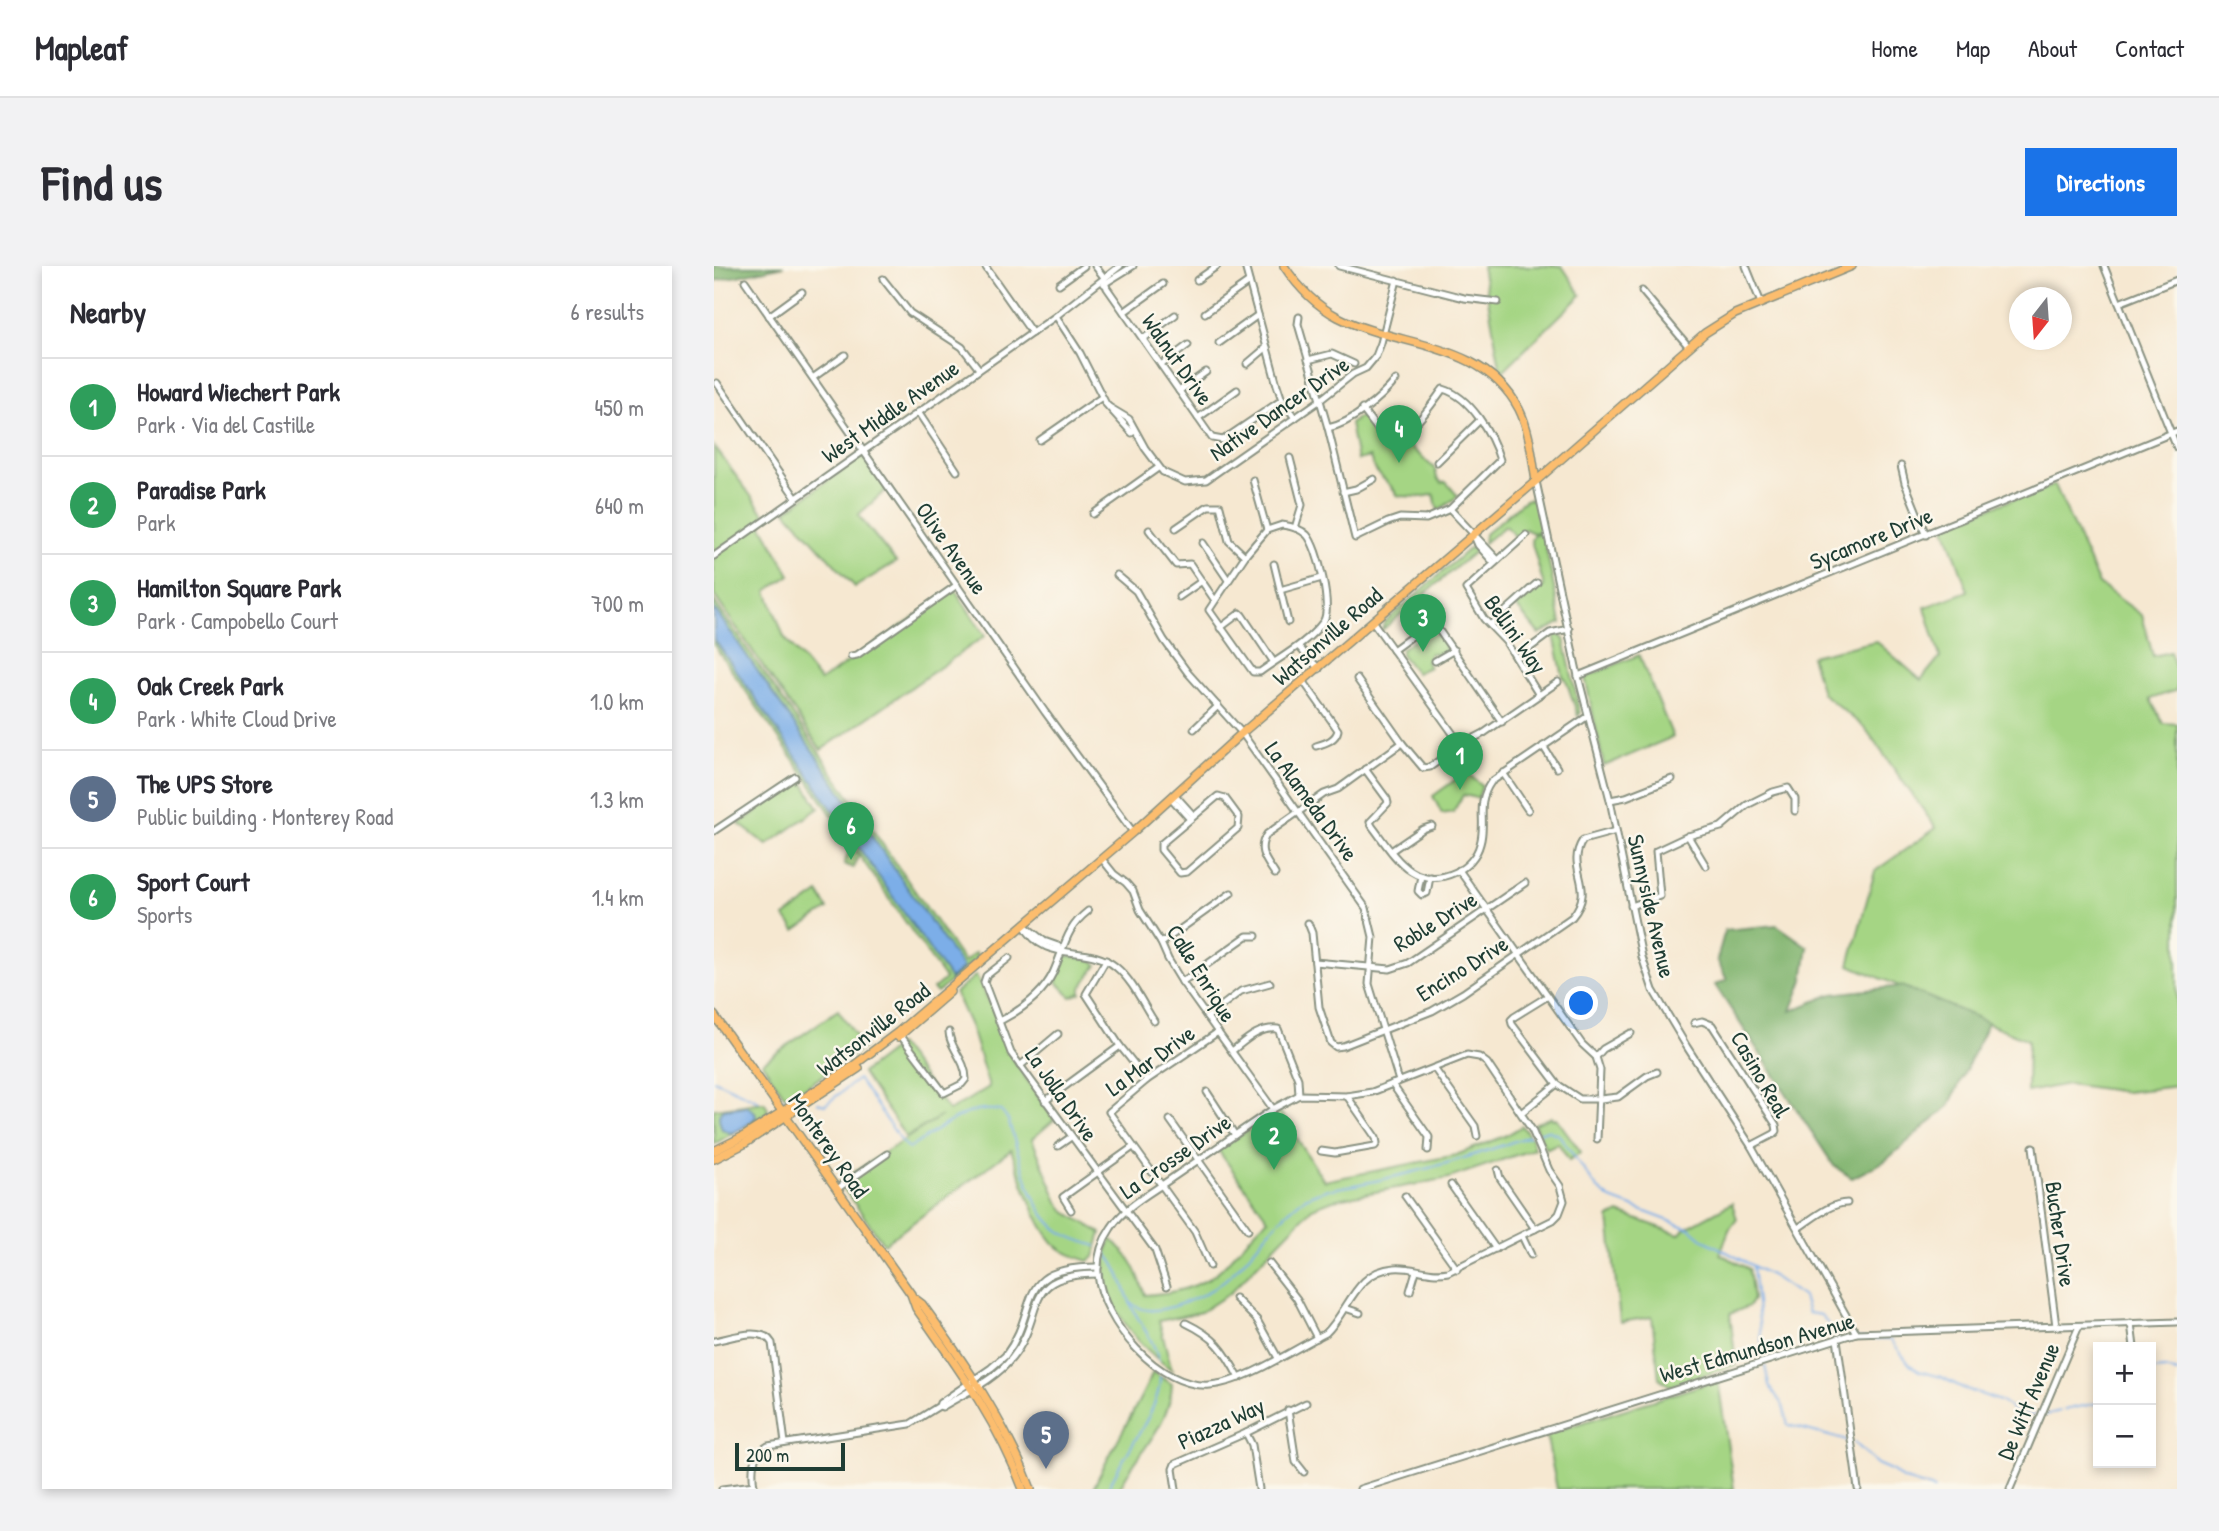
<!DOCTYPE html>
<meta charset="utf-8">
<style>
:root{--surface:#fff;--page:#f2f2f3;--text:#2b2b33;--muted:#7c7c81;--line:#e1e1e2;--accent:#1a73e8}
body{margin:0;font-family:"Patrick Hand",sans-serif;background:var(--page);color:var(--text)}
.controls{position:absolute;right:21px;bottom:21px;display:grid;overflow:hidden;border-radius:0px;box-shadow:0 4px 10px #0003}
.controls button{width:63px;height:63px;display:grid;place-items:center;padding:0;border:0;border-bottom:2px solid var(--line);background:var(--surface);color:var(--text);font:35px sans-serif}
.compass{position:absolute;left:1295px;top:21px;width:63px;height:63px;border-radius:50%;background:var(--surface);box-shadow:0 4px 10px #0003;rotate:197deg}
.scale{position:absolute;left:21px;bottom:18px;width:110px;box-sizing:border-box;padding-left:7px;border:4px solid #1f3d34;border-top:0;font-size:19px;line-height:24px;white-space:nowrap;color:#1f3d34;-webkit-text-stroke:5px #fbf7ec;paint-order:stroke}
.you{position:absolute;left:868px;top:738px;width:24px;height:24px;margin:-18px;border:5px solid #fff;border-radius:50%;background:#1a73e8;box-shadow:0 0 0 10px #1a73e833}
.badge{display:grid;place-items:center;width:46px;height:46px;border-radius:50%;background:var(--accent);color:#fff;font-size:23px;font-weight:700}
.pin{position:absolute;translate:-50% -58px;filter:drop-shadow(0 2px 4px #0008)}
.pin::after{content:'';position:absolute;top:37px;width:24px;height:21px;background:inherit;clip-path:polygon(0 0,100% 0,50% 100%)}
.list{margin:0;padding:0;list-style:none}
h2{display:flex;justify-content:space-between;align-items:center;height:91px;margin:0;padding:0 28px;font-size:30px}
h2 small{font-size:23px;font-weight:400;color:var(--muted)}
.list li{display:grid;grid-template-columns:46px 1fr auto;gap:21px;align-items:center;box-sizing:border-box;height:98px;padding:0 28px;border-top:2px solid var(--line)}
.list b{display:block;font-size:26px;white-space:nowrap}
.list p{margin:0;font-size:23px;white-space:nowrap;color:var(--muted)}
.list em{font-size:23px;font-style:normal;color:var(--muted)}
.map{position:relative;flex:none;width:1463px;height:1223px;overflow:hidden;border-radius:0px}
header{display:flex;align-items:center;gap:42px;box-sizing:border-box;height:98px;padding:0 35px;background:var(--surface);border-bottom:2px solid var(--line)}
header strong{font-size:33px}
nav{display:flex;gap:38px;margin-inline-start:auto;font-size:24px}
.intro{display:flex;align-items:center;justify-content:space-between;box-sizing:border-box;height:168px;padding:0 42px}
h1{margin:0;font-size:49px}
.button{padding:18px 32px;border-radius:0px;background:var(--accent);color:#fff;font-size:24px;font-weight:700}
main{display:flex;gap:42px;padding:0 42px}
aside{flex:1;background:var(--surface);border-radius:0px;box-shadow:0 4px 10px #0003}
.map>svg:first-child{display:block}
.green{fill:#a5d584;stroke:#62895c;stroke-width:2}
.forest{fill:#84b672;stroke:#527a53;stroke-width:2}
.water{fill:#7caee8;stroke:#4e768e;stroke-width:2}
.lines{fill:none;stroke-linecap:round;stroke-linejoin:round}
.stream{stroke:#7caee8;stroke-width:2}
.minor-casing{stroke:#8a9282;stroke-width:9}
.major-casing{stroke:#8a9282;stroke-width:10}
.minor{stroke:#fff;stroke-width:5}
.major{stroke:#fcbd6e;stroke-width:7}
.labels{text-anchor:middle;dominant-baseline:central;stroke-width:5;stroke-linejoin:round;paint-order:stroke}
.street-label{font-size:23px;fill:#1f3d34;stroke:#fbf7ec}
</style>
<header>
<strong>Mapleaf</strong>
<nav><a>Home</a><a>Map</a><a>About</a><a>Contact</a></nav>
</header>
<div class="intro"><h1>Find us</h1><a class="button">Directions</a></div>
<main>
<aside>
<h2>Nearby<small>6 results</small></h2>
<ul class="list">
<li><span class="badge" style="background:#2e9e5b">1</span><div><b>Howard Wiechert Park</b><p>Park · Via del Castille</p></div><em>450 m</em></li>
<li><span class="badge" style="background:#2e9e5b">2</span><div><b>Paradise Park</b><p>Park</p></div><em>640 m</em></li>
<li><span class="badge" style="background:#2e9e5b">3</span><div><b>Hamilton Square Park</b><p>Park · Campobello Court</p></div><em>700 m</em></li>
<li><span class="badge" style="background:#2e9e5b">4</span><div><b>Oak Creek Park</b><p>Park · White Cloud Drive</p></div><em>1.0 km</em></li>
<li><span class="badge" style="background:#5c6f8a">5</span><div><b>The UPS Store</b><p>Public building · Monterey Road</p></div><em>1.3 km</em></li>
<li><span class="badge" style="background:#2e9e5b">6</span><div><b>Sport Court</b><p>Sports</p></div><em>1.4 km</em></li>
</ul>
</aside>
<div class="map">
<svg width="1463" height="1223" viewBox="0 0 1463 1223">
<rect width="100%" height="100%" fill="#fbf7ec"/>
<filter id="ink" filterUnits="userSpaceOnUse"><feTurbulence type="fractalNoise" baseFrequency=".0143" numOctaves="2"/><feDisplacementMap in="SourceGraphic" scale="14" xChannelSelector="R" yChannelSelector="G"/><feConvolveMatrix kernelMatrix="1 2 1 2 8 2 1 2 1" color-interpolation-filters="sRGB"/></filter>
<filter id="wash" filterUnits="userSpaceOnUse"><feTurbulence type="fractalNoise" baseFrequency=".00686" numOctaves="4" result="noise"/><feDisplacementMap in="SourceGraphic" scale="28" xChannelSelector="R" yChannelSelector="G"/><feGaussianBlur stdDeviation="1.57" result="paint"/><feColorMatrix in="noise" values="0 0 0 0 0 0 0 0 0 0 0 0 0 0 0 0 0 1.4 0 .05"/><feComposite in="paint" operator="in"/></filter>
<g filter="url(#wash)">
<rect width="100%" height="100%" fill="#f6e8d1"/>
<g class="green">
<path d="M768,0H848L867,29L787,107Z"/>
<path d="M645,151L651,152L671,177L679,178L688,173L721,203L723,212L728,217L732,216L744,230L724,245L720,228L710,231L684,230C673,211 662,213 656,191L643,194L636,158Z"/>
<path d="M0,180L51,249L48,260L76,309L53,325L70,371L106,415L241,324L271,370L107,484L0,329Z"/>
<path d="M148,190L173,223L144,249L182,296L141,321L72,245Z"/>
<path d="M1341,219L1385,318L1428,349L1439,390L1456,386L1463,406V424L1436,433L1449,457L1463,458V820L1412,826L1354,818L1313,826L1314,774L1135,699L1161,605L1222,562L1151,462L1108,427L1097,390L1162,375L1207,414L1226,391L1211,341L1254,325L1231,261L1272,243Z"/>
<path d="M816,233L822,237L828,265L819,267L811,263L802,271L791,260L770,277L771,268L811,234Z"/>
<path d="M829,267L847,357L825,368L802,340L830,320L817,274L819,269Z"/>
<path d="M762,281L765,282L668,364L670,357L756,282Z"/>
<path d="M0,335L250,696L261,687L264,691L223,727L219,723L231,713L145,589L139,602L130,598L135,585L145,588L0,379Z"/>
<path d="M715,364L719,365L731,379L732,385L727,388L716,387L712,396L715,401L702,407L687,388V383Z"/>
<path d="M844,368L850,373L866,447L864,450L852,414L849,411L840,369Z"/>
<path d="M925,389L959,471L890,500L871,411Z"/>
<path d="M752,506L768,520L764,532L749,529L739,546L728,548L719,530Z"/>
<path d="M87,513L105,542L53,579L25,558Z"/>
<path d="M105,627L114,643L81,665L71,651Z"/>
<path d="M352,689L380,695L383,699L367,722V727L357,731L340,713Z"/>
<path d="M262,709L283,753L293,784L340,854L318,873L344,936L352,946L387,967L380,991L375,995C365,992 354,989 345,982C322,964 308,912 297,884L170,978L125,916L227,850L192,871L148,807L185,779L235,845L275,821L257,762L241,727Z"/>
<path d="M124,744L150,781L79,830L70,829L48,797Z"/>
<path d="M50,836L54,842L52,848L0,878V843Z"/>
<path d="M565,844L610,915L742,889L791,870L808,860L817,872L820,883L735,912L619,934L598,942L516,1027L487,1046L445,1055L458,1104C417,1075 377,1025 397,973C417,989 424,1006 431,1029C458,1027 488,1022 508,1002C524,986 537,967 554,953L504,884Z"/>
<path d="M837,851L839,853L842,852L867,886L855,894L844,877L832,883L820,858Z"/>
<path d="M1018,937L1023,953L1015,964L1006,988L1035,1003L1039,1033L1035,1040L1016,1048L1022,1099L956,1120L945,1112L938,1051L906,1056L895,952L905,947L965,968L972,962Z"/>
<path d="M439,1106L458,1118C456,1161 423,1186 405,1223H379C397,1183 421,1146 439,1106Z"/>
<path d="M1004,1114L1020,1223H843L832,1168Z"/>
</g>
<g class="forest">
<path d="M0,0H70L0,15Z"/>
<path d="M1063,659L1094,681L1089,714L1077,745L1118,728L1188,720L1274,756L1235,840L1171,895L1138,912L1120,900L1001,719L1013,714L1003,694L1011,664Z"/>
</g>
<g class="water">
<path d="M0,342L249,702L236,713L0,373Z"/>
<path d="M33,840L41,846L42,851C36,858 25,865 16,867L8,863C6,856 2,849 9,843Z"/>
</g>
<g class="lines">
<g class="stream">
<path d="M0,814L45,835"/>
<path d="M69,833L82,832"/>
<path d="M104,837L111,839L144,813L188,876L195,882C226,865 249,837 287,845L294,854C306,888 315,945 347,966C357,973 371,976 382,980"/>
<path d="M825,867L833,864L845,869L883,922L897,933L977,963L990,974L1060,1011L1089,1031L1094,1047L1107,1049L1115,1059L1129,1069"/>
<path d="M618,923C686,912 750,894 815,870"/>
<path d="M392,987C406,1002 410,1023 418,1041C427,1060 440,1074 445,1095"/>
<path d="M1039,1000L1049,1092"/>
<path d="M417,1037C430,1047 442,1045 457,1041C529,1021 535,976 585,936C594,929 605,926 615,923"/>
<path d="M1135,1072L1177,1074L1196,1099L1205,1105L1227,1111L1249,1122L1286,1135L1307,1149H1320"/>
<path d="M1051,1100L1055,1119L1069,1140L1074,1159L1134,1175"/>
<path d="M1437,1104L1451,1103L1463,1107"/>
<path d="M1350,1144L1384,1137"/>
<path d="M1331,1149L1346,1145"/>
<path d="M1140,1176L1163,1198L1179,1205L1188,1213L1220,1223"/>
<path d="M394,1223C407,1190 447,1145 446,1111"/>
</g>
</g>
</g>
<g filter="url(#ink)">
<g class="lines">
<g class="minor-casing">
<g id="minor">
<path d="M271,0L318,67"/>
<path d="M381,0L389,10L393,22L498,172L509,174L568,134"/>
<path d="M531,0L563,119L568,134L581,152"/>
<path d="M625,0L750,32L784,36"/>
<path d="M1032,0L1047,37"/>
<path d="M1390,0L1463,182"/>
<path d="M169,13L196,47L248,81L265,103"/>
<path d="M483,14L503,0"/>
<path d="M31,15L331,446L419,566"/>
<path d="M345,18L370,0"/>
<path d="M390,18L419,0"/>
<path d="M928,25L975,81"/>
<path d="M1405,37L1463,14"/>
<path d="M410,46L449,18"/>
<path d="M491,47L535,16"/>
<path d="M55,50L88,26"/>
<path d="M342,50L366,87L392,138L418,167"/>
<path d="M585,51L584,58L614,162L641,272L674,256L686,252L712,253L736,243L784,294"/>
<path d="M429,73L461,49"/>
<path d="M505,77L544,49"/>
<path d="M594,94L618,88L640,98"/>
<path d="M533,98L553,81"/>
<path d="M447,99L474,79"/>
<path d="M100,111L131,89"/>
<path d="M3,117L82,232"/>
<path d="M465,125L492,106"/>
<path d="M395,141L415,153L431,182L449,206L471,216L492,214L605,135L639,108L652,102L662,90L667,77L683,14"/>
<path d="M648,143L671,173L676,175C701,165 714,143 729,123C757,131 778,168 786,194L736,243"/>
<path d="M204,146L243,205"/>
<path d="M484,152L523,124"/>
<path d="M614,162C638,157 667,132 682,114"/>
<path d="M326,174L388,131"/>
<path d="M576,192L588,239L581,262"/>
<path d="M723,196L766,154"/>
<path d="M1187,200L1191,217L1212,269"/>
<path d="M539,214L553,264"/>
<path d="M822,215L864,410L896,534L928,691L939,724L973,781L1037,880L1142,1067"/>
<path d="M629,226L642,223L660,213"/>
<path d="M379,248L444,202"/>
<path d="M568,259C577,260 586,262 593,269C604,281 619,343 609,356C592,378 568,390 546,406H539L495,344L531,290L553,264Z"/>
<path d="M462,262L494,240H506L515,275L531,290"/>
<path d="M435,264L462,299L476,298L500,333"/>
<path d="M812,269L752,323L770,353L792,376L825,429"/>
<path d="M761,272L764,279L780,297"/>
<path d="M489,277L514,314"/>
<path d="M0,290L342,50L406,0"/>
<path d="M560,298L574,356"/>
<path d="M403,309L422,325L450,374L474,407L528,467L652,642L659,671L655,718L685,815"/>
<path d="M566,324L608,312"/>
<path d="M465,331L488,315"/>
<path d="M659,356L747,479"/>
<path d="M777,358L823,317"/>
<path d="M506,362L526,347L528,349L559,395"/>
<path d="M585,381L605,403"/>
<path d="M679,384L716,357L722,360L788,456"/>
<path d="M137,390L143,389L243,319"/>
<path d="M802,392L836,367L855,363"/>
<path d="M721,395L740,384"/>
<path d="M864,410L1463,165"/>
<path d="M643,413L688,477L709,502L716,501L747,479L770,467L844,416"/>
<path d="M590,416L624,464C622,474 612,477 602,480"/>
<path d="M480,463L504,440"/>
<path d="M829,480L843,502"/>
<path d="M651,503L673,533L674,537L656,556L658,560C680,589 699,626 742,606C753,601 763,590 766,578C773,555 761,539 777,516L874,450"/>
<path d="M789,507L814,544"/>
<path d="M461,529L479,549"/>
<path d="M504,530L511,532L525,551L524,562L473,606L466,607L447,584V578Z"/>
<path d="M457,532L475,552"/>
<path d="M896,534L912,531L958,513"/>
<path d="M0,565L81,511"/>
<path d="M974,570L992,600"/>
<path d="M677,585L709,563L718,560"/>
<path d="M388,593L400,608L412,617L419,625L426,644L447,677L454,693L468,716L559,843"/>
<path d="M745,604L868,778L882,791L886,804L883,873"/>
<path d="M561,608C552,594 542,584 553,568L610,528L624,523L688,477"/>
<path d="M707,610L704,625L708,629L713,627L716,611"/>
<path d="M917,640L946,630L942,585L974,570L1007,561L1033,539L1059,526L1074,522L1081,533V545"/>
<path d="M594,657L598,667L605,741L617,777L622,781L629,780L718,745L749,727L858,651C884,620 850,603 869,574L902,565"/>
<path d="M310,659C331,700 373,676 402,701C418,714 429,738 440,755"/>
<path d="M311,660L330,675L344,680L348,685"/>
<path d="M447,677L517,627"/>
<path d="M295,692L272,710L270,716L297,787L441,984L453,1020"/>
<path d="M392,694L372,728L406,780L433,814"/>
<path d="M601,696L676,703L694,697L811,617"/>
<path d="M468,716L533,670H542"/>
<path d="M834,730L800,751L797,754L798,758L843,818L866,833H886"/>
<path d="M493,751L527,725L556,717"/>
<path d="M286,755C307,744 329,728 339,707C351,681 351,663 374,645"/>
<path d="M980,757L988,755L998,759L1062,859L1063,865L1060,868L1037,880"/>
<path d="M187,770L230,827L248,818L252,813C252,794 235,781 235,766"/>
<path d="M518,785C532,774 545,761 564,763L584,813L585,829"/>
<path d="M753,789L765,791L773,797L818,864L835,904L846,920L850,935L845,948L839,954L734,1006C713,1010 699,1000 680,1002C641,1005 635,1045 612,1067C580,1083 530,1117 496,1119C445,1123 388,1055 384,1008C383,992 388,975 397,962C411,940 437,927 458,912C492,889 525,866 559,843L585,829L633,830L658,826Z"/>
<path d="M882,791L889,783L917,767"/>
<path d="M306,800L344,768"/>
<path d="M720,802L761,860L763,870"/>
<path d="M678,818L715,871L714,884"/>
<path d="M493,826L521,869"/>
<path d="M886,833L904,831L933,810L943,806"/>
<path d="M331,835L406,780"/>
<path d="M807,847L843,818"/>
<path d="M456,854L534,964"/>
<path d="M344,880L357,871"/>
<path d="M1319,881L1342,1060"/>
<path d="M607,885L621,887L661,880L663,877L662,872L633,830"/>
<path d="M784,904L786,912L821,963"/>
<path d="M737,919L782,983"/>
<path d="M123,923L173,888"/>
<path d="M691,930L743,1003"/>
<path d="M357,944L349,931L419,881"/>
<path d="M1084,962C1098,953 1116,937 1133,937"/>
<path d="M808,970L817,989"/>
<path d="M555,997L583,1033L603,1072"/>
<path d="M496,1000L481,966L395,846L433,814L504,766"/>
<path d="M696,1025L702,1005"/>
<path d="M521,1032L543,1054L564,1092"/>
<path d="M631,1042L646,1047"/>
<path d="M472,1057C501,1071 510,1083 525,1112"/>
<path d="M1417,1057L1420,1081"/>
<path d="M1123,1073L1144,1223"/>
<path d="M0,1075C17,1072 48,1060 58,1077L71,1177"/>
<path d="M225,1140L228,1141C251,1127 281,1114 298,1092C334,1047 304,1008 384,1008"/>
<path d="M574,1144L582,1196L590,1206"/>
<path d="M532,1167L538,1179L545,1223"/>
<path d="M8,1223L40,1219"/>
<path d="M40,1223C38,1205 36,1190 54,1180L196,1158L225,1140L226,1137L277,1102L291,1090C328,1041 297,1001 384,1001"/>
<path d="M462,1223L459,1203L461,1198L532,1167L592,1137"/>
<path d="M646,1223L1142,1067L1463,1056"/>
<path d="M1296,1223L1365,1060"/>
</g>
</g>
<g class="major-casing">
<g id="major">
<path d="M570,0C584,21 601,39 624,51C684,82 769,74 805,143C816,165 818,191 822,215"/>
<path d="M0,749L197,1028L202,1042C243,1100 284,1156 309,1223"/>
<path d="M184,771L236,726"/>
<path d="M0,885L30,870L135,803L184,766L419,566L528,467L822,215L991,67L1021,48L1138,0"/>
<path d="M0,893L30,878L145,802"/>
<path d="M200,1032L208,1038C250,1096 291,1155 317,1223"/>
</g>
</g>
<use href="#minor" class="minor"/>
<use href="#major" class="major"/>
</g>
</g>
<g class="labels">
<g class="street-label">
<text transform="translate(464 93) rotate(55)">Walnut Drive</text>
<text transform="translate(565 142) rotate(-35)">Native Dancer Drive</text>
<text transform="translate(176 145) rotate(-35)">West Middle Avenue</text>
<text transform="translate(1157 272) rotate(-22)">Sycamore Drive</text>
<text transform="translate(238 282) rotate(55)">Olive Avenue</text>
<text transform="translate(802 368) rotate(55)">Bellini Way</text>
<text transform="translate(613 370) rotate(-41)">Watsonville Road</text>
<text transform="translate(598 535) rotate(54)">La Alameda Drive</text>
<text transform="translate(938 640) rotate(77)">Sunnyside Avenue</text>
<text transform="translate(721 655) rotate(-32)">Roble Drive</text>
<text transform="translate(748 702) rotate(-32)">Encino Drive</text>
<text transform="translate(488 707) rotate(58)">Calle Enrique</text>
<text transform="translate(159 763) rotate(-38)">Watsonville Road</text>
<text transform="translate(436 794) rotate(-36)">La Mar Drive</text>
<text transform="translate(1047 808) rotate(60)">Casino Real</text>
<text transform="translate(348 828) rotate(55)">La Jolla Drive</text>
<text transform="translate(115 879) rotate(55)">Monterey Road</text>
<text transform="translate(461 890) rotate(-35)">La Crosse Drive</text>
<text transform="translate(1347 968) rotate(82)">Bucher Drive</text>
<text transform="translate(1043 1081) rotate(-16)">West Edmundson Avenue</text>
<text transform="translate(1314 1135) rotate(-67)">De Witt Avenue</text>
<text transform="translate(507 1157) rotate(-25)">Piazza Way</text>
</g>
</g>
</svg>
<div class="controls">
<button>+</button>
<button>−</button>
</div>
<svg class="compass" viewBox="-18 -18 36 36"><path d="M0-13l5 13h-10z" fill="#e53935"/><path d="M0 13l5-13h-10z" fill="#7c7c81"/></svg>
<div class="scale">200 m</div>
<div class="you"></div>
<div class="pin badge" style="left:746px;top:524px;background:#2e9e5b">1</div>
<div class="pin badge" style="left:560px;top:904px;background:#2e9e5b">2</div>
<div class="pin badge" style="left:709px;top:386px;background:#2e9e5b">3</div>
<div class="pin badge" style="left:685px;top:197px;background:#2e9e5b">4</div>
<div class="pin badge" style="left:332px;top:1203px;background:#5c6f8a">5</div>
<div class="pin badge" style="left:137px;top:594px;background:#2e9e5b">6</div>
</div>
</main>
